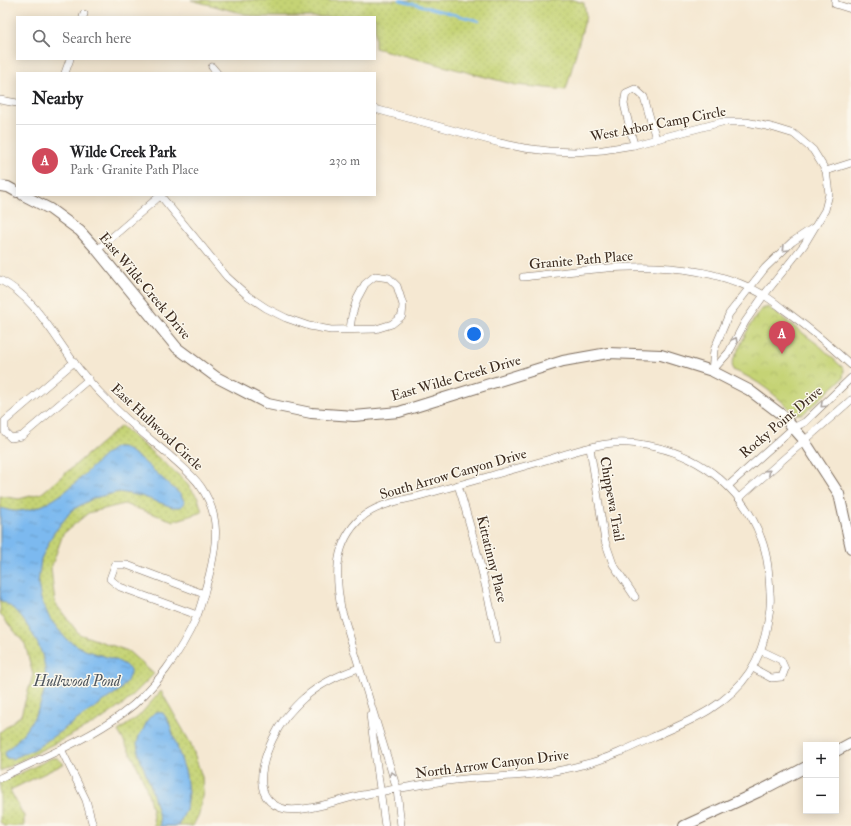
<!DOCTYPE html>
<meta charset="utf-8">
<style>
:root{--surface:#fff;--page:#f2f2f2;--text:#202124;--muted:#757577;--line:#e0e0e0;--accent:#d1495b}
body{margin:0;font-family:"IM FELL Double Pica",serif;background:var(--page);color:var(--text)}
.controls{position:absolute;right:12px;bottom:12px;display:grid;overflow:hidden;border-radius:0px;box-shadow:0 2px 10px #0003}
.controls button{width:36px;height:36px;display:grid;place-items:center;padding:0;border:0;border-bottom:1px solid var(--line);background:var(--surface);color:var(--text);font:20px sans-serif}
.you{position:absolute;left:474px;top:334px;width:14px;height:14px;margin:-10px;border:3px solid #fff;border-radius:50%;background:#1a73e8;box-shadow:0 0 0 6px #1a73e833}
.badge{display:grid;place-items:center;width:26px;height:26px;border-radius:50%;background:var(--accent);color:#fff;font-size:13px;font-weight:700}
.pin{position:absolute;translate:-50% -33px;filter:drop-shadow(0 1px 2px #0008)}
.pin::after{content:'';position:absolute;top:21px;width:14px;height:12px;background:inherit;clip-path:polygon(0 0,100% 0,50% 100%)}
.list{margin:0;padding:0;list-style:none}
h2{display:flex;justify-content:space-between;align-items:center;height:52px;margin:0;padding:0 16px;font-size:17px}
h2 small{font-size:13px;font-weight:400;color:var(--muted)}
.list li{display:grid;grid-template-columns:26px 1fr auto;gap:12px;align-items:center;box-sizing:border-box;height:72px;padding:0 16px;border-top:1px solid var(--line)}
.list b{display:block;font-size:15px;white-space:nowrap}
.list p{margin:0;font-size:13px;white-space:nowrap;color:var(--muted)}
.list em{font-size:13px;font-style:normal;color:var(--muted)}
.icon{flex:none;width:22px;height:22px;fill:none;stroke:currentColor;stroke-width:2;stroke-linecap:round;stroke-linejoin:round}
.map{position:relative;flex:none;width:851px;height:826px;overflow:hidden}
.search{position:absolute;background:var(--surface);box-shadow:0 2px 10px #0003;left:16px;top:16px;width:360px;height:44px;display:flex;align-items:center;gap:10px;box-sizing:border-box;padding:0 14px;border-radius:0px;color:var(--muted);font-size:15px}
.panel{position:absolute;background:var(--surface);box-shadow:0 2px 10px #0003;left:16px;top:72px;width:360px;height:124px;border-radius:0px}
.map>svg:first-child{display:block}
.grass{fill:url(#grass-dots);stroke:#807e4a}
.park{fill:url(#park-crowns);stroke:#807e4a}
.water{fill:url(#water-ripples);stroke:#5c7286}
.lines{fill:none;stroke-linecap:round;stroke-linejoin:round}
.stream{stroke:#7cb9ef;stroke-width:2.5}
.street-casing{stroke:#7c6c5d;stroke-width:8}
.secondary-casing{stroke:#7c6c5d;stroke-width:12}
.street{stroke:#fff;stroke-width:7}
.secondary{stroke:#fff;stroke-width:10}
.oneway{stroke:#a79f9a}
.labels{text-anchor:middle;dominant-baseline:central;stroke-width:3;stroke-linejoin:round;paint-order:stroke}
.street-label{font-size:14px;fill:#3b2a1e;stroke:#fbf7ec}
.water-label{font-size:15px;font-style:italic;fill:#4e555d;stroke:#fbf7ec}
</style>
<div class="map">
<svg width="851" height="826" viewBox="0 0 851 826">
<defs>
<pattern id="grass-dots" width="8" height="8" patternUnits="userSpaceOnUse"><rect width="8" height="8" fill="#c5d375"/><path d="M2 2h.1M6 6h.1" fill="none" stroke="#aab565" stroke-width="1.8" stroke-linecap="round"/></pattern>
<pattern id="park-crowns" width="20" height="18" patternUnits="userSpaceOnUse"><rect width="20" height="18" fill="#c5d375"/><path d="M2 6a3 3 0 1 1 6 0M12 15a3 3 0 1 1 6 0" fill="none" stroke="#aab565"/></pattern>
<pattern id="water-ripples" width="26" height="14" patternUnits="userSpaceOnUse"><rect width="26" height="14" fill="#7cb9ef"/><path d="M2 4q2-2 4 0t4 0M15 11q2-2 4 0t4 0" fill="none" stroke="#6797c1"/></pattern>
</defs>
<rect width="100%" height="100%" fill="#fbf7ec"/>
<filter id="ink" filterUnits="userSpaceOnUse"><feTurbulence type="fractalNoise" baseFrequency=".025" numOctaves="2"/><feDisplacementMap in="SourceGraphic" scale="8" xChannelSelector="R" yChannelSelector="G"/><feConvolveMatrix kernelMatrix="1 2 1 2 8 2 1 2 1" color-interpolation-filters="sRGB"/></filter>
<filter id="wash" filterUnits="userSpaceOnUse"><feTurbulence type="fractalNoise" baseFrequency=".012" numOctaves="4" result="noise"/><feDisplacementMap in="SourceGraphic" scale="16" xChannelSelector="R" yChannelSelector="G"/><feGaussianBlur stdDeviation="0.9" result="paint"/><feColorMatrix in="noise" values="0 0 0 0 0 0 0 0 0 0 0 0 0 0 0 0 0 1.4 0 .05"/><feComposite in="paint" operator="in"/></filter>
<g filter="url(#wash)">
<rect width="100%" height="100%" fill="#f5e8d2"/>
<g class="grass">
<path d="M191,0H574L584,3L586,16L566,90L516,85L375,48V17H256Z"/>
<path d="M121,426L183,479L198,498L202,512L174,521L124,504L88,513L63,534L51,568L55,603L79,634L128,651L154,674L125,703L99,721L0,771V732L21,715L33,675L25,644L0,614V496L19,499L42,493Z"/>
<path d="M161,691L191,744L202,777L203,791L199,814L193,826H154C151,789 136,762 118,731L138,717Z"/>
<path d="M52,758H58L64,764L10,790L24,816V826H4L0,822V783Z"/>
</g>
<path class="park" d="M768,307L820,346L844,369L843,378L803,414H795C777,396 757,379 733,370L732,363L749,327L761,309Z"/>
<g class="water">
<path d="M116,447H122L131,452L142,460L181,495L185,503L181,507H172L141,496L119,492L94,498L72,510L53,534L41,559L38,584L41,599L50,619L66,639L85,650L116,660L125,665L131,671L127,681L120,690L35,749L12,759L6,758L5,752C12,746 19,739 24,732C50,699 53,665 30,630C23,618 13,606 0,600V508C6,509 12,512 18,511C47,510 71,488 90,469C99,461 106,452 116,447Z"/>
<path d="M155,712L163,713L169,722L186,774L188,793L186,810L178,826H160V820L150,784L139,756L137,744L139,736L143,730L148,719Z"/>
</g>
<g class="lines">
<path class="stream" d="M400,0L479,21"/>
</g>
</g>
<g filter="url(#ink)">
<g class="lines">
<g class="street-casing">
<g id="street">
<path d="M835,0V4L851,9"/>
<path d="M83,17L84,14"/>
<path d="M212,67L217,73"/>
<path d="M65,73L70,59"/>
<path d="M0,100L17,103"/>
<path d="M375,109L500,143L524,148L549,151L575,152L603,150L634,145L722,122H746L771,127L794,134L813,150L826,171L829,194L825,210L804,245L764,295L745,322L729,352L712,371"/>
<path d="M634,145L624,104L626,93L635,89L644,97L656,139"/>
<path d="M826,171L851,163"/>
<path d="M160,195L227,277L248,296L266,308L286,318L309,326L331,330L376,329L392,324L402,316L403,305L397,286L389,278L375,276L365,284L357,299L352,315L350,329"/>
<path d="M97,250L161,195"/>
<path d="M523,277C602,268 690,253 764,295C770,299 777,304 783,309C807,326 829,345 851,365"/>
<path d="M0,280C33,296 52,333 73,361C83,375 97,390 110,403C128,422 149,438 169,455C180,465 193,475 201,487C221,516 217,544 209,576C205,589 202,603 197,616C181,652 155,690 122,714C85,741 41,758 0,778"/>
<path d="M74,362L5,421V432L11,438L22,436L89,379"/>
<path d="M712,371L714,350L729,314L765,268L792,242L813,228"/>
<path d="M590,448L605,541L613,564L635,597"/>
<path d="M458,485C474,536 487,588 497,640"/>
<path d="M728,486L793,428L805,422L851,378"/>
<path d="M739,498L851,400"/>
<path d="M197,615L120,587L110,579L115,565H127L204,594"/>
<path d="M359,668C338,675 321,683 304,698C298,703 291,711 285,718C270,739 243,795 281,808C300,815 341,799 362,795C396,789 430,782 465,779C504,776 544,776 582,765C607,759 630,748 653,737C672,729 691,721 709,710C744,688 762,661 768,620C770,611 771,602 770,593C769,574 768,556 761,538C744,491 703,457 655,447C642,444 627,442 614,443C593,445 572,452 553,458C526,466 499,473 473,481C455,486 437,491 419,496C400,501 377,504 361,518C334,543 335,575 341,608L397,789L401,826"/>
<path d="M753,668L771,678L782,677L785,669L781,660L762,651"/>
<path d="M370,715L385,826"/>
<path d="M61,749L86,800L93,826"/>
</g>
</g>
<g class="secondary-casing">
<g id="secondary">
<path d="M0,186L8,187L17,192"/>
<path d="M23,195L50,209L80,231L97,250L177,348L216,377L268,404L311,413L354,416L399,412L563,361L608,353L661,355L712,371L749,390L782,415L804,440L839,494L851,548"/>
<path d="M836,751L851,743"/>
<path d="M684,826L758,792L806,767"/>
</g>
</g>
<use href="#street" class="street"/>
<use href="#secondary" class="secondary"/>
</g>
<defs><path id="oneway-chevron" d="M-2-3.5L2.5 0L-2 3.5" fill="none" stroke-width="1.6" stroke-linecap="round" stroke-linejoin="round"/></defs>
<g class="oneway">
<use href="#oneway-chevron" transform="translate(785 249) rotate(135)"/>
<use href="#oneway-chevron" transform="translate(735 340) rotate(-62)"/>
<use href="#oneway-chevron" transform="translate(823 405) rotate(137)"/>
<use href="#oneway-chevron" transform="translate(768 472) rotate(-42)"/>
<use href="#oneway-chevron" transform="translate(392 774) rotate(-108)"/>
</g>
</g>
<g class="labels">
<g class="street-label">
<text transform="translate(658 124) rotate(-11)">West Arbor Camp Circle</text>
<text transform="translate(581 260) rotate(-5)">Granite Path Place</text>
<text transform="translate(145 286) rotate(50)">East Wilde Creek Drive</text>
<text transform="translate(456 378) rotate(-16)">East Wilde Creek Drive</text>
<text transform="translate(781 422) rotate(-40)">Rocky Point Drive</text>
<text transform="translate(157 427) rotate(43)">East Hullwood Circle</text>
<text transform="translate(453 474) rotate(-16)">South Arrow Canyon Drive</text>
<text transform="translate(612 499) rotate(80)">Chippewa Trail</text>
<text transform="translate(492 559) rotate(76)">Kittatinny Place</text>
<text transform="translate(492 764) rotate(-7)">North Arrow Canyon Drive</text>
</g>
<g class="water-label">
<text x="77" y="681">Hullwood Pond</text>
</g>
</g>
</svg>
<div class="controls">
<button>+</button>
<button>−</button>
</div>
<div class="you"></div>
<div class="pin badge" style="left:782px;top:354px">A</div>
<div class="search"><svg class="icon" aria-label="search" viewBox="0 0 24 24"><circle cx="10" cy="10" r="6"/><path d="M15 15l6 6"/></svg>Search here</div>
<section class="panel">
<h2>Nearby<small></small></h2>
<ul class="list">
<li><span class="badge">A</span><div><b>Wilde Creek Park</b><p>Park · Granite Path Place</p></div><em>230 m</em></li>
</ul>
</section>
</div>
